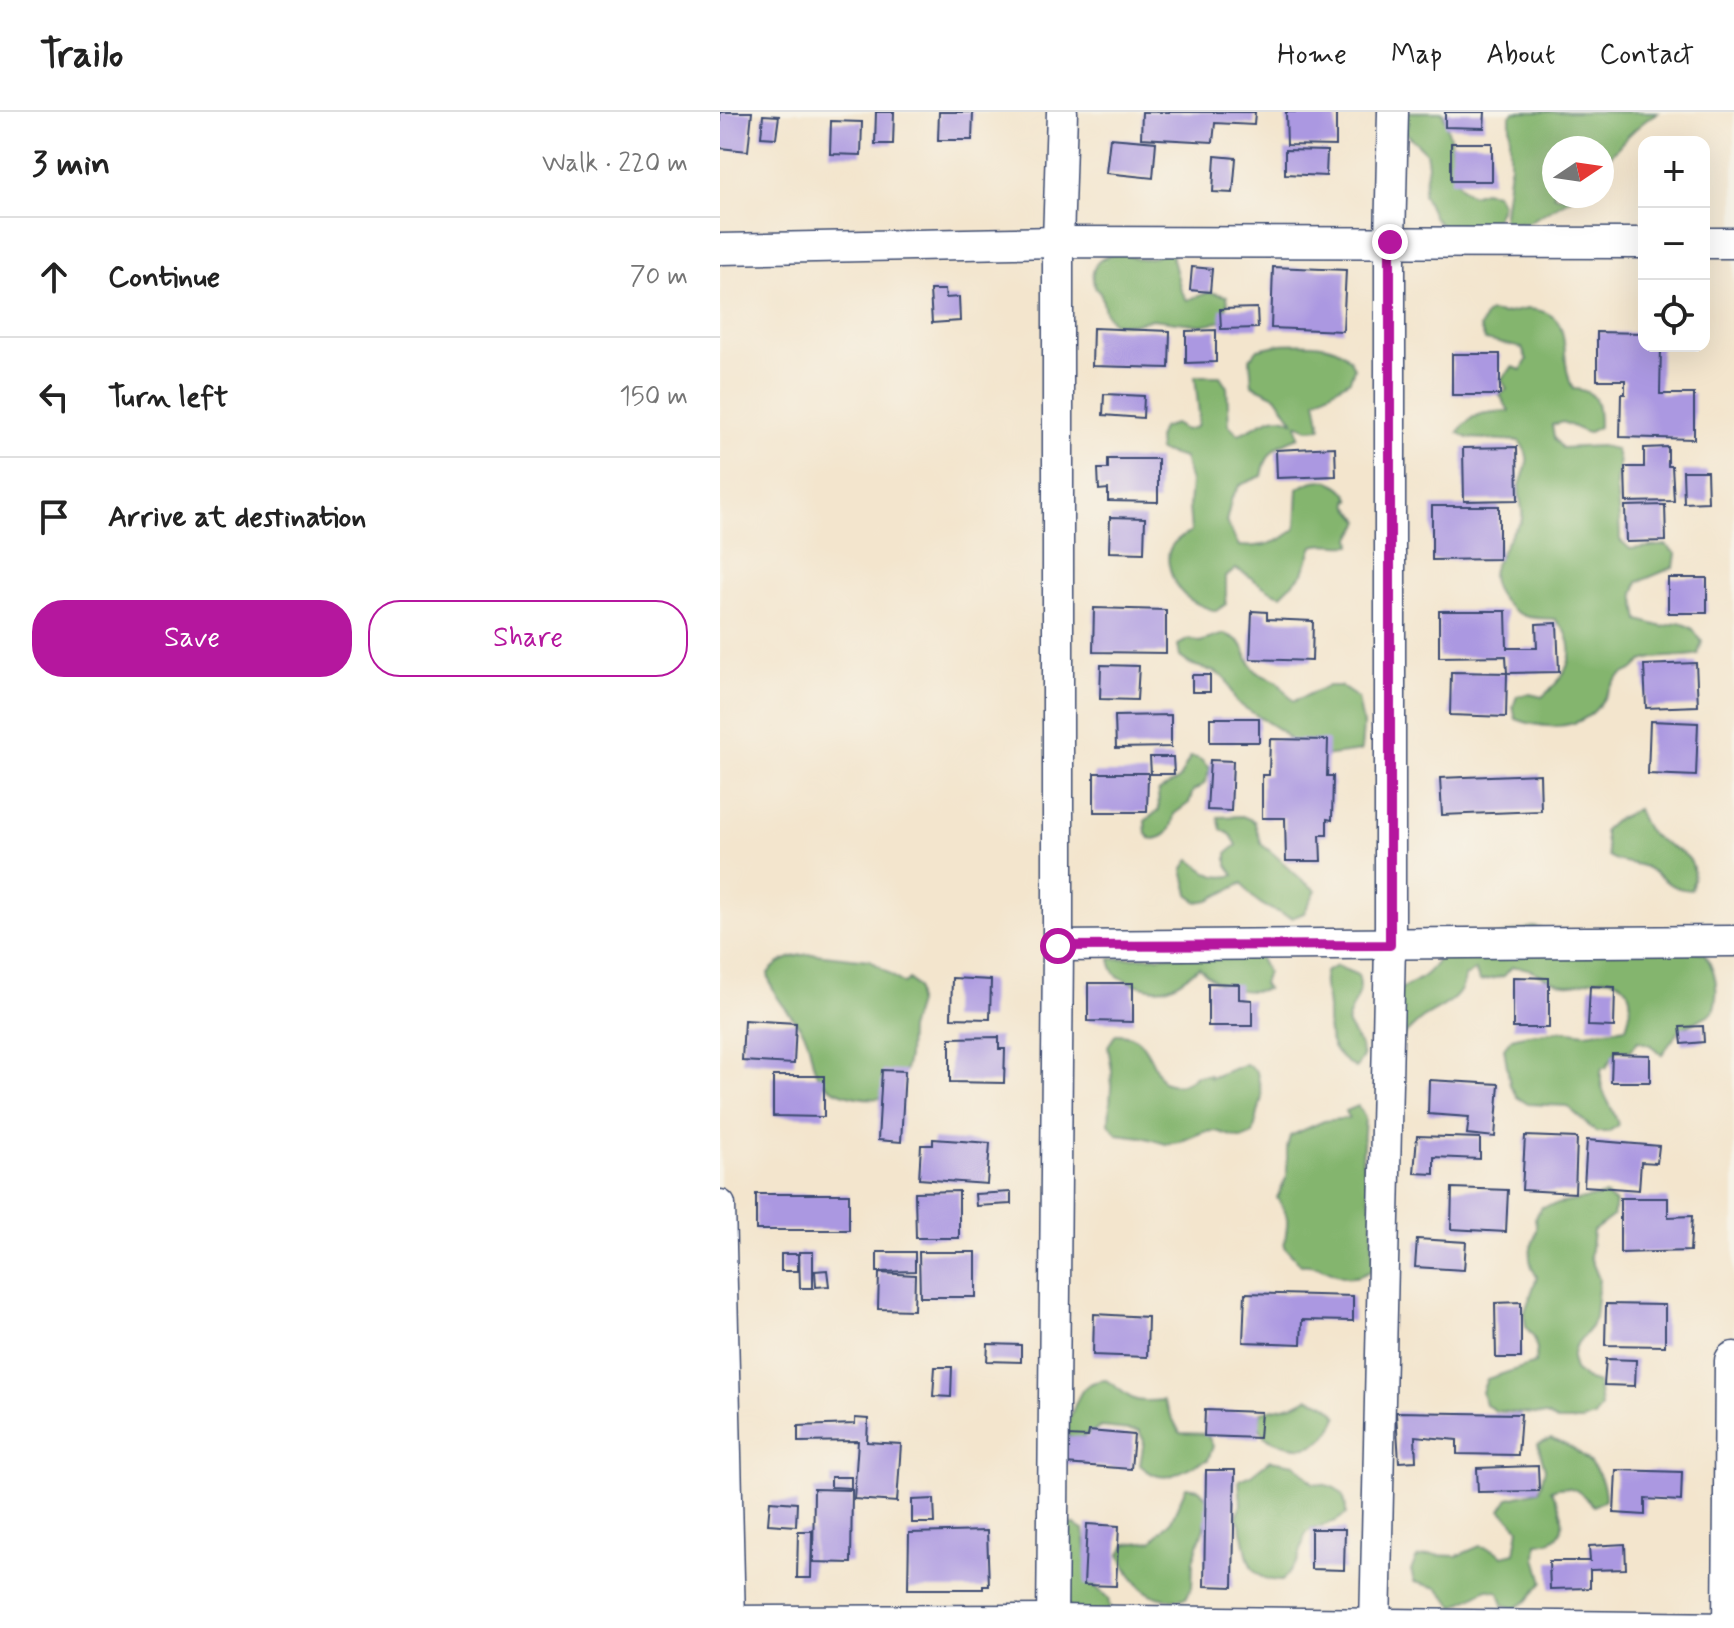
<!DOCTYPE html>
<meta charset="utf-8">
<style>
:root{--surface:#fff;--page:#f2f2f2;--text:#222;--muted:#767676;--line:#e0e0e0;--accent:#b5179e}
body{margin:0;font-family:Mynerve,sans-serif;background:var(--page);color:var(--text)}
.controls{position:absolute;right:24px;top:24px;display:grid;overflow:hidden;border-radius:16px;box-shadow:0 8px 32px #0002}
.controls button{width:72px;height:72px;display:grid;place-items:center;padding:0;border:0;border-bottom:2px solid var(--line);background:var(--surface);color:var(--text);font:40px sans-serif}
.compass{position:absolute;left:822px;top:24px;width:72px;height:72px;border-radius:50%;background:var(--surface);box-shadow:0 8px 32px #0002;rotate:77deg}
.stop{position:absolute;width:24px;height:24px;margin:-18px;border:6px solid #b5179e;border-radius:50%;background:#fff}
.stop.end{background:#b5179e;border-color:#fff;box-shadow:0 2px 8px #0008}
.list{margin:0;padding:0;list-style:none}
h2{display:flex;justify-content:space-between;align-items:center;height:104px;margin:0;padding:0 32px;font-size:34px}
h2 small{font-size:26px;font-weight:400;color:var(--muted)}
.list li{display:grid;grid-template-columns:52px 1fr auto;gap:24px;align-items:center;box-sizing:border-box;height:120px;padding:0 32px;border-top:2px solid var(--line)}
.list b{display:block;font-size:30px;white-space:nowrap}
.list em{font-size:26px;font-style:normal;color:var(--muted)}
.actions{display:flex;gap:16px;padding:24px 32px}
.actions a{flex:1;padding:18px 0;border:2px solid var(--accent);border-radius:32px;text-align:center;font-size:28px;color:var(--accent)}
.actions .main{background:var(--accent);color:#fff}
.icon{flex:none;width:44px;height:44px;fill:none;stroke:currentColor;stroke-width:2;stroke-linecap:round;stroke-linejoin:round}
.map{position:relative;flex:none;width:1014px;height:1516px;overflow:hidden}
header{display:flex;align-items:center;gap:48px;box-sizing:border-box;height:112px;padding:0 40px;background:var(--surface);border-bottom:2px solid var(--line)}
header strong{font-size:38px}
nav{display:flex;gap:44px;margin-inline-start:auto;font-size:28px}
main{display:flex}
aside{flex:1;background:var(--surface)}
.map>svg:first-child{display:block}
.forest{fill:#84b56e;stroke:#507266;stroke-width:2}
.building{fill:#ab98e1}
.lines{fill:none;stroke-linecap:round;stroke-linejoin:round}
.minor-casing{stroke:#3b4a6f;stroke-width:33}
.tertiary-casing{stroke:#3b4a6f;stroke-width:41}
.minor{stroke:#fff;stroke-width:30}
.tertiary{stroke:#fff;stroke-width:38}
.route{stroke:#b5179e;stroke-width:10}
</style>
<header>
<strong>Trailo</strong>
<nav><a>Home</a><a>Map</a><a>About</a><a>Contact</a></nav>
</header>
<main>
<aside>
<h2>3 min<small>Walk · 220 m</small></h2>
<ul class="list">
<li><svg class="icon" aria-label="ahead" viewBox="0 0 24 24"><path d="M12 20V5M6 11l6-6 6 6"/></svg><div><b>Continue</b></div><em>70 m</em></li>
<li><svg class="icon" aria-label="left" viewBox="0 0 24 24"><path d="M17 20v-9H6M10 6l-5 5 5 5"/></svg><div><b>Turn left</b></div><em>150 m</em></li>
<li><svg class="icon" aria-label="arrive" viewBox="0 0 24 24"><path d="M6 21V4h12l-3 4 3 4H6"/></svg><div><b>Arrive at destination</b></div></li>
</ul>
<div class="actions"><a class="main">Save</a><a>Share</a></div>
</aside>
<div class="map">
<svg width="1014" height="1516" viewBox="0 0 1014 1516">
<rect width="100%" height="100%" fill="#f7f3e8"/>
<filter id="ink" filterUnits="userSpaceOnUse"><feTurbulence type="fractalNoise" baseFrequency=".0125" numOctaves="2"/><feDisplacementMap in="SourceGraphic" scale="16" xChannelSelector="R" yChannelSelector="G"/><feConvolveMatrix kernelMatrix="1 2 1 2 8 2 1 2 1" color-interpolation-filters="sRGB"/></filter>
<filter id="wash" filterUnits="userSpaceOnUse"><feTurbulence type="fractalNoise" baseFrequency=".006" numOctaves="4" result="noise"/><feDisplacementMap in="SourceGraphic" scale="32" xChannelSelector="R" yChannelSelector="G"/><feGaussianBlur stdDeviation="1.8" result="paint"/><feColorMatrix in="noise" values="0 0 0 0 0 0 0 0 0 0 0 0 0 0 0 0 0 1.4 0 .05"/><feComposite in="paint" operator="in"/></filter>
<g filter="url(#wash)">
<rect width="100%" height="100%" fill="#f3e5cd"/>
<g class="forest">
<path d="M681,0H723C725,11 730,21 731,32C734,54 730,72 752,83L763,79L776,81L782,92L772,116L760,120L724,116L714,106L703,82L708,53L706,40L687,22Z"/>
<path d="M795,0H938C914,15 899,32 882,56V36H834V84H854L807,111L783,109L790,56V3Z"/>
<path d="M451,140L461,178L467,188L490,180L507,184L508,191L501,209L482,213L432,207L412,212L393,211C381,197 386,197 381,183C377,174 377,182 374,172C368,152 384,141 402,142C409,143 414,147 420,147C429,148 442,142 451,140Z"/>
<path d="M807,197C859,199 836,242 853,277C878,278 879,292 879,315L867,321L843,310L832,313L834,326L842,336L881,334L895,337C903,356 895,358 896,376C898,393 900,410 900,428L910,437L946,433L956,442L954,455L918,470L914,482L919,508L943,515L960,510L973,517L982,530L978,542C961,547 937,542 923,549C922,549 915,556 914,557C909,560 903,561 898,566C889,575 885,587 877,596C857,619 822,617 796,607L793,595L797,584L810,582L822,585C840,570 858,548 847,523C845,517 839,513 835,507C825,506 814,507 805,504C788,499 768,476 773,457C774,454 790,423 793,419C794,417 800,412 801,410C806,399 797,387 800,374C805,354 814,348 799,329L748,326L738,320C754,299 763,301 789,299L780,283L787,277L781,267L793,255L801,258L807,248L802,236L765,228L760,216L765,204L770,200L783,202Z"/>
<path d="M561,232C587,231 624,228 634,256L630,268L596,288L601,316L588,317L577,312L579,325C556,333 546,340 542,364L520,373L512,385L506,410L519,434C541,436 560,432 576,416L578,377C597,362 620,367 631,388H628L629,395L641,409L631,426L632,433C617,435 607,429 593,434L583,461L561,483C544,479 533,464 516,457L506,465V492L496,499C470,491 454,481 449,453C448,448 448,440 451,435C455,427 464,424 471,420L469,395L471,370L464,346L439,339L438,327L442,316L454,312L465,318L477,315L479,303L475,264H500L507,275L509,313L518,322C538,316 553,296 574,310L556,284L532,273L530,247L538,237Z"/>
<path d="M504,522C530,530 521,542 535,558C541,565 551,565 557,570C564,576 567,584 574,589L608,574H620L638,586L643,613L641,639L603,644L579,637L561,619L516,590L506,567L495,560L470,552L460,545L458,533L469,527L480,530Z"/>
<path d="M470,645C480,645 484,650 490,658L484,672L473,679L469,691L454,702C452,718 447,727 431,727L426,722L425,709L439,698L438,680L459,667Z"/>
<path d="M917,697C921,706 925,718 933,724C956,741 982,739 971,778C944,776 945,764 925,755C911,749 902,753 888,744L884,718L894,709Z"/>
<path d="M522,704L534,709L542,733C562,746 575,766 596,778L584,801L572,806C552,798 531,791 523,771L489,788L477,790L469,782L463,758L470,747C485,759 494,769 514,763L507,753V741L517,733L511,723L501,717L498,705Z"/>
<path d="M813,815L984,841C996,859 1000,879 993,900L959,919L942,942L930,933L918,929L910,939L897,937L886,956H882C876,980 893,991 898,1013L888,1020H876L847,994L808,992L797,985L790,973L784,936L792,926L804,923L841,918L866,921L906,915C916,887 911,862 875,867C865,869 855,874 845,872C824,869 816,854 792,855L784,864L760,869L755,858L745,865C742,889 721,894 703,906C696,911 690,918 683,924L678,878C705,866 710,861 726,837Z"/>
<path d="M536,839L547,860L543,872L547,877C522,883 497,875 479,855C456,874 444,883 415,872C399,866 393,864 390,847Z"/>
<path d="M94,842L150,848L184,872L189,867L197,876V891L189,917L188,945L185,959L162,986C140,988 106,982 96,960C90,947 91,930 83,919C70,900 51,884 48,861C61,846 75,843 94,842Z"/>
<path d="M616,854L638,863C645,884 631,891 627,911L640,933L643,945L636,956C608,941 608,926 608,897C608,882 601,877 605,860Z"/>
<path d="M396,922C427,921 429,948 443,970C457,975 465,973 476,963H490V966L526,952L537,960L542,985L533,1022L521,1027L496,1019L483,1020L459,1030L446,1032L422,1025L397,1022L389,1011L392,959L388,934Z"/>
<path d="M638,994L645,1006L642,1048L652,1099L653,1157C622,1179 610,1150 581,1153L564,1135C567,1111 572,1107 557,1086L567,1064V1036L570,1024L604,1009L629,1006L626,999Z"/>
<path d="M885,1083L896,1091L893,1104L873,1119L870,1145L879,1167L875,1205L871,1215L855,1234L852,1246L855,1258L865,1267L878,1271L881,1295L874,1305L862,1309H837L826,1303L776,1299L765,1292L762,1280L767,1267L815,1251L817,1238L814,1225L806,1215L804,1202L817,1165C799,1135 821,1133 815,1106L822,1095Z"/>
<path d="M386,1268C413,1285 407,1292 443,1288L460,1321L487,1322L493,1334L488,1348C460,1355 448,1379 420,1353L424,1329L419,1319L381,1315L360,1326L347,1324C346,1312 347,1310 352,1300C360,1283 360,1270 386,1268Z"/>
<path d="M588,1286C601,1289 610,1293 618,1305C602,1342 576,1341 544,1324L538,1312L541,1300L576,1292Z"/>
<path d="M831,1327C858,1335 885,1357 885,1387L874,1394C860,1380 852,1370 831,1378C844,1399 853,1430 817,1431L816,1446L823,1470L807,1489L795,1496L783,1493L779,1480L767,1477L735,1495L718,1476L694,1470L691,1458L697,1446L710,1443L737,1444L760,1434L772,1437L783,1444L795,1441L799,1416L781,1398L789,1386L819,1379L825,1357L818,1332Z"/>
<path d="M550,1348L575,1352L593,1371C615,1373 627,1378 626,1402L616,1409L591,1417L585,1423L578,1449L562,1469C518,1468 532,1435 517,1405L521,1392L519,1368L531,1363Z"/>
<path d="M466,1375L479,1377L488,1387L489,1399L473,1449L472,1475L466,1486C431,1493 413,1473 400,1442L407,1432L432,1429L451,1409Z"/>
<path d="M353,1412L364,1418L369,1469L388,1486L390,1498L357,1502L338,1484L342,1416Z"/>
</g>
<g id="blocks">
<g class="building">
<path d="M0,0H32L28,39L0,36Z"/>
<path d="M156,0H174L173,32H155Z"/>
<path d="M219,0H253L252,28H218Z"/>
<path d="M422,0H535L534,13L495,11L493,30L421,26Z"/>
<path d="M566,0H616V34L567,33Z"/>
<path d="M725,0H765L764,16L725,15Z"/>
<path d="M43,3L59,4L56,26L41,25Z"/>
<path d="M111,9L142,10L141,43L110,42Z"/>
<path d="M390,26L436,30L433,66L386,61Z"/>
<rect x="731" y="31" width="41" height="38"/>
<path d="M565,38L607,39L606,64L565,62Z"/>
<path d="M495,44L516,46L513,81L493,80Z"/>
<path d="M472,155L492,157L490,180L470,178Z"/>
<path d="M553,155L626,158L623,219L551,216Z"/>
<path d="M210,178H225L226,186L239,185L240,209L212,211Z"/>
<path d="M537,196L538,216L501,217L500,197Z"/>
<path d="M373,216L450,219L449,256L372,254Z"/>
<path d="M496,218V250L466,251V219Z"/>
<path d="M877,220L924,221V234H941L940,282H974V327L900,325L901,282H905V268H877Z"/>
<rect x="732" y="242" width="48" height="41"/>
<path d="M384,282L424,284L423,306L383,303Z"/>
<path d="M615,335L616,364L557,366L556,338Z"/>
<path d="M797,335L798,388L744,389L743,336Z"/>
<path d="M948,335V354H952L954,389L906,390L905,355H924V336Z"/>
<path d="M388,347H438V390L388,389V377L379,378L378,357H388Z"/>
<path d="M963,359H987L988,390L964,391Z"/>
<path d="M945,393L946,429L906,430L905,394Z"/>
<path d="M712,394H779V447L712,448Z"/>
<path d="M390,405L425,406L424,441L389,440Z"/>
<rect x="948" y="466" width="39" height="35"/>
<path d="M374,496L446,498V541L373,540Z"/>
<path d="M532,499L547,500V507L593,509L592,549L530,547Z"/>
<path d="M719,499H786L787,536H817L816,512L837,511L839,560L787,561L786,544L719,545Z"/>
<path d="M976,551L978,594L926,596L924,553Z"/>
<path d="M381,553L419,554L417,588L380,587Z"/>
<path d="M731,560L787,561L786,605L730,603Z"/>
<rect x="472" y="563" width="18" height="17"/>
<path d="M451,603V635L396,636L395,604Z"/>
<rect x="490" y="606" width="49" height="24"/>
<path d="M930,609L978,611L976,664L928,662Z"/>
<path d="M550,627L608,628L607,664H613L612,708L607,707V723H600L601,749H566L565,706H542V663H549Z"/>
<path d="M430,645H453L454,662H431Z"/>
<path d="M490,648L513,649L511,699L487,698Z"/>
<path d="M374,661H428L427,700H374Z"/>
<path d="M820,662L821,699L722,703L720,666Z"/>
<path d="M793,865L829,866V916H793Z"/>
<path d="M232,866L271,868L270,907L231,906Z"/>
<path d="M368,871H413V910L368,909Z"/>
<path d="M488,871L519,872V887L532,888V914H488Z"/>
<path d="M870,874L895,875L894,915L868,914Z"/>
<path d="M24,908L76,911L74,952L22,949Z"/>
<path d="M983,914L984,930L962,932L960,915Z"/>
<path d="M279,925V937H285L284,971L230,970V926Z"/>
<path d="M892,942L930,943V970H891Z"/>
<path d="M162,958L185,959L181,1030L158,1028Z"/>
<path d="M53,964H104V1005L53,1004Z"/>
<path d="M709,968L779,972L775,1025L747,1022L749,1005L708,1002Z"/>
<path d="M697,1024L760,1026V1047L714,1045V1062L694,1061Z"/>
<path d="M805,1024L857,1026L855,1081L802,1078Z"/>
<path d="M213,1027L270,1031L267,1072L199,1067L201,1033H213Z"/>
<path d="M867,1028L939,1034L937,1051L921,1050L919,1078L864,1074Z"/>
<path d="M732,1076L788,1078L786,1120L731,1117Z"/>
<path d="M239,1079V1126H196L195,1080Z"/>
<path d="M291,1080V1092L256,1094L255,1082Z"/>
<rect x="36" y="1082" width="93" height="36"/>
<path d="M900,1086H948V1105L972,1104L970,1139L900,1141Z"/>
<path d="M697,1127L746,1130L744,1158L695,1155Z"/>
<path d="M79,1140H93V1176H80Z"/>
<path d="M157,1140H195V1159L157,1160Z"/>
<path d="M199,1140H256V1185H200Z"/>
<rect x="61" y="1142" width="17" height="17"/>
<path d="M107,1158L109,1174L96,1175L95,1159Z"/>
<path d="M159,1161L195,1163L194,1198L158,1197Z"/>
<path d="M525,1181L633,1184V1209L582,1208L581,1232L523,1230Z"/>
<path d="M801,1190V1246H776L775,1191Z"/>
<path d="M886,1192L945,1193V1234L885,1233Z"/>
<path d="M374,1202L428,1205L427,1245L373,1243Z"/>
<path d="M268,1232L301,1233V1250L267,1249Z"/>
<path d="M886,1247L916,1248L915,1274L884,1273Z"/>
<path d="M215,1255H232L231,1285L213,1284Z"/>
<path d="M485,1298L541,1300L539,1326L484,1324Z"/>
<path d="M676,1300L801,1302L798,1343L737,1342V1328L695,1324L696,1349L679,1350Z"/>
<path d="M135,1306L148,1307L147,1330L181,1332L177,1390L134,1387L138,1329L78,1330V1314L135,1312Z"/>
<path d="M369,1319L414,1323L411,1357L345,1352L347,1324L368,1325Z"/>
<path d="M818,1354L819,1379L758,1380L757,1356Z"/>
<path d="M486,1358H515L513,1475L484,1474Z"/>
<path d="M896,1358L962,1360L961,1389L925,1387V1403L894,1401Z"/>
<path d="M111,1365H131V1376L111,1375Z"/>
<path d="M94,1377L132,1378L131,1451L93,1450Z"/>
<path d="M214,1387L215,1411H192V1388Z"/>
<path d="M50,1389L77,1391L76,1414L48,1412Z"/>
<path d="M367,1412L399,1414L396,1474L364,1473Z"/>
<path d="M591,1417H625L624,1458L591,1457Z"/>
<path d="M78,1419H92L91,1466H77Z"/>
<path d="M267,1419L269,1474H263V1477H188L189,1421Z"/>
<path d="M905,1432L906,1457L870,1458V1476L830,1477L829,1449H870L869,1434Z"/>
</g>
</g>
</g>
<g filter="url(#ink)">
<use href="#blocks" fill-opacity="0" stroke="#3b4a6f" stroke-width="2"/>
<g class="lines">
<g class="minor-casing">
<g id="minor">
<path d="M984,131H1014"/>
<path d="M0,137L338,130L924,131"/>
<path d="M338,834L1014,829"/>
<path d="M0,1093L10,1509"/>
<path d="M9,1516L10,1509L332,1508L1014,1516"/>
<path d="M332,1516L338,834V130L342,0"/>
<path d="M655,1516L670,833V130L673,0"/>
</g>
</g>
<g class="tertiary-casing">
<path id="tertiary" d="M1012,1516L1014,1249"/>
</g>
<use href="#minor" class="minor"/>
<use href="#tertiary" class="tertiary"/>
</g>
</g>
<g class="lines" filter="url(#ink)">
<path class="route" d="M338,834L670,833V130"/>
</g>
</svg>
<div class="controls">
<button>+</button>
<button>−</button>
<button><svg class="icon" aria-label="locate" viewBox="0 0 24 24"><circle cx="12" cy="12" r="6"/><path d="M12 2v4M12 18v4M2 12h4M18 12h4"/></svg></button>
</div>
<svg class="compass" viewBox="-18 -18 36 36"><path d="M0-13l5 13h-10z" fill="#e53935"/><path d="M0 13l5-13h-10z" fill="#767676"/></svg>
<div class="stop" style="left:338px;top:834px"></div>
<div class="stop end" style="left:670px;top:130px"></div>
</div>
</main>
